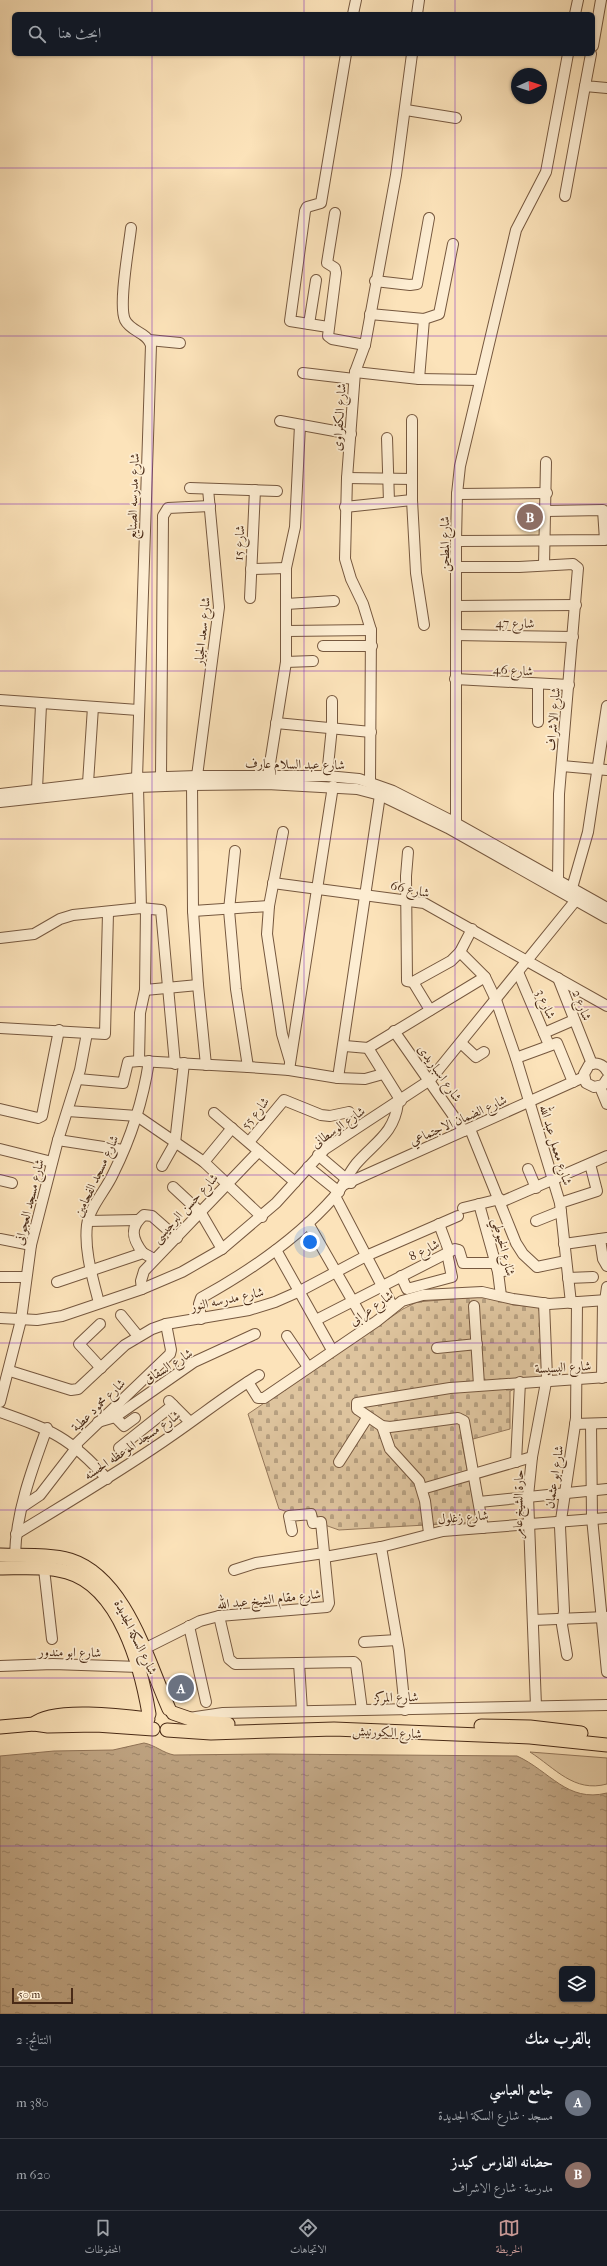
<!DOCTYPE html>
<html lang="ar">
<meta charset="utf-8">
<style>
:root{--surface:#171b24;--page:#20242c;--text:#f1f3f6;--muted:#9ea1a6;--line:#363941;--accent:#c59692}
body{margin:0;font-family:"IM FELL French Canon",Amiri,serif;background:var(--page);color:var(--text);direction:rtl}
.controls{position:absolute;right:12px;bottom:12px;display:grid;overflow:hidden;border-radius:6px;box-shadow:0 1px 3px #0004}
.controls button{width:36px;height:36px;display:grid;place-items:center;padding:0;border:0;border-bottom:1px solid var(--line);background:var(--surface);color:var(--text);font:20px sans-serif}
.compass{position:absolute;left:511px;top:68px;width:36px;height:36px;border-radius:50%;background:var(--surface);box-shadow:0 1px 3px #0004;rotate:87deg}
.scale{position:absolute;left:12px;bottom:10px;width:61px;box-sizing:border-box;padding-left:4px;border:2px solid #492a16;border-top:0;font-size:11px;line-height:14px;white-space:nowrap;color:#492a16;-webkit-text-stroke:3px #fdedd2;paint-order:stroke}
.you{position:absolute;left:310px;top:1242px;width:14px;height:14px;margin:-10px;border:3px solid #fff;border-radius:50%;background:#1a73e8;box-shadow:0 0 0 6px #1a73e833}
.badge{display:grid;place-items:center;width:26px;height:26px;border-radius:50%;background:var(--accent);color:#fff;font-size:13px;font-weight:700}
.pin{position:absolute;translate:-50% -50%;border:2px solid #fff;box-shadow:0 1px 4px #0006}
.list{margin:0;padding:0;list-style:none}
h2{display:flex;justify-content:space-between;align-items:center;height:52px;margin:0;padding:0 16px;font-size:17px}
h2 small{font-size:13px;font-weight:400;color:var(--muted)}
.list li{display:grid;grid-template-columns:26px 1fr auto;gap:12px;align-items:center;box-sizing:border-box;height:72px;padding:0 16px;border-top:1px solid var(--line)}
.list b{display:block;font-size:15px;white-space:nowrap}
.list p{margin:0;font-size:13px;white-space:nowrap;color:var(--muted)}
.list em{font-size:13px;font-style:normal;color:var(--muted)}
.icon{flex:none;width:22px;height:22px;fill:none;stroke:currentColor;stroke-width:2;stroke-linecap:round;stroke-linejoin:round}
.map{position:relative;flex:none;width:607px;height:2014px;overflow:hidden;direction:ltr}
.search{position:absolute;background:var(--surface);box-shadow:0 1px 3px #0004;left:12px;right:12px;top:12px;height:44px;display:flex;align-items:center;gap:10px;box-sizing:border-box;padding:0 14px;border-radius:6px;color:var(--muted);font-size:15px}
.sheet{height:196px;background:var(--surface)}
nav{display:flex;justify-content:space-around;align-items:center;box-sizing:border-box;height:56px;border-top:1px solid var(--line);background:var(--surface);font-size:11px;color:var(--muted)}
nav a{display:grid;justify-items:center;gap:2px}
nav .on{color:var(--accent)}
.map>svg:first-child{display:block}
.cemetery{fill:url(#cemetery-stones);stroke:#94775a}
.park{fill:#dec49e;stroke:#94775a}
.water{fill:url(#water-ripples);stroke:#907357;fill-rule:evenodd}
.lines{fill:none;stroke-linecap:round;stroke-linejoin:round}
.minor-casing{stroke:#76583f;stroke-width:12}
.major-casing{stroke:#492a16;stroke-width:15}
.minor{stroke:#fdedd2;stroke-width:10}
.major{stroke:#fce3ba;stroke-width:13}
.grid{fill:none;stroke:#7b2cbf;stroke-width:1;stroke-opacity:0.55}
.labels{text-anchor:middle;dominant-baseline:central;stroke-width:3.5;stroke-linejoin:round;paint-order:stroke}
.street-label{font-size:13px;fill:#492a16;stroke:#fdedd2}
</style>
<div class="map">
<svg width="607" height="2014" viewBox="0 0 607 2014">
<defs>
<pattern id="cemetery-stones" width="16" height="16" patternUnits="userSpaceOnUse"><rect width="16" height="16" fill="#dec49e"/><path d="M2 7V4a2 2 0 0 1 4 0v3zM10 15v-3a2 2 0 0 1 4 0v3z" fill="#b69f80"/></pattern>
<pattern id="water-ripples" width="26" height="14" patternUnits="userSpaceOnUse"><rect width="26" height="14" fill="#bfa482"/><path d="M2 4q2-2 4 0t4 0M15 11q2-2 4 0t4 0" fill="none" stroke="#9d8669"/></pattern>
</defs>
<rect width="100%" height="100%" fill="#fce3ba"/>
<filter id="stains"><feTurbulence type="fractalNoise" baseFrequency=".005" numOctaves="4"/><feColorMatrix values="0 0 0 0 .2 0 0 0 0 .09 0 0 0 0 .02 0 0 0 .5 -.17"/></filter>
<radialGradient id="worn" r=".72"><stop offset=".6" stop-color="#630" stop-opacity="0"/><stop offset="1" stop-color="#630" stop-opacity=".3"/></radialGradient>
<path class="cemetery" d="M488,1296L513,1305L540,1307L542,1377L510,1391V1429L462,1442L477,1522L339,1530L279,1509L248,1414L403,1309L417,1302Z"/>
<path class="park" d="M530,1752L607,1758V1784C574,1793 555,1768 530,1752Z"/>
<path class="water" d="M144,1743C155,1745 163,1753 174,1755L268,1754L517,1756C550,1771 567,1803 607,1793V2014H0V1756L54,1751L113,1750ZM562,1969H592V1999H562Z"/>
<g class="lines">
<g class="minor-casing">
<g id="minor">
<path d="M353,14L356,0"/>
<path d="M417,14L419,0"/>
<path d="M575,14L578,0"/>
<path d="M593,46L601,0"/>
<path d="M591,54L585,86L607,88"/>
<path d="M406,110L456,118"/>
<path d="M565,196L585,86"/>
<path d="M335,213L327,263L335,268L336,273L328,336L332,339L365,345"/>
<path d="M131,228C129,247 118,305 125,320C131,332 147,332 151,345L137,778"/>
<path d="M375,281L410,285L417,284L429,218"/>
<path d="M370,314L424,319L439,314L453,244"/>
<path d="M309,324L316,280"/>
<path d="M328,327L290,321L305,211L307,207L321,203L346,54"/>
<path d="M149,340L180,343"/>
<path d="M355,372L419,379L424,319"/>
<path d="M303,373L354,379"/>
<path d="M419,379L480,380"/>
<path d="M412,420V500L416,573L424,625"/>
<path d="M280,421L351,434"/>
<path d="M387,438L389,502"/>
<path d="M347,478L412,479"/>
<path d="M190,488L277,491"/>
<path d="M457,494L547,493"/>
<path d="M345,507L412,500"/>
<path d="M456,541L605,540L603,510L546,511"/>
<path d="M544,565L546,462"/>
<path d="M456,567H519L573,564L578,568L559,794L558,880"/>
<path d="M251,569L286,568"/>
<path d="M250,598L255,490"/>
<path d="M286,604L334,601"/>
<path d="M457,606L576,605"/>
<path d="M287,631L371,630"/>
<path d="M456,635L573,637"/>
<path d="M323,646H372"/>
<path d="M286,662L313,661"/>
<path d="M455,679L569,685"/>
<path d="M0,700L138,710"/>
<path d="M538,722V684"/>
<path d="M276,723L371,732"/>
<path d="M562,766L607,770"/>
<path d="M197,776L219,607L208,489"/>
<path d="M268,776L286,662V568L295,527L300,425"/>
<path d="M327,776L332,727V701"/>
<path d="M161,777L163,516L168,508L210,506"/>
<path d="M370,782L371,630L363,604L351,579L345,559L347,478L355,372L365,345L396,175L412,54"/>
<path d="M88,783L93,707"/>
<path d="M192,785L193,911L198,985L206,1065"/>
<path d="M138,787L141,908"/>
<path d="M37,789L41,705"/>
<path d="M0,794L137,778L197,776H327L359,779L393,791L452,821L607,908"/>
<path d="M0,802L138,787L192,785L267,784L357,789L380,795L448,828L607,918"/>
<path d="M456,823V541L457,494L460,466L516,230L546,172L568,54"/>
<path d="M283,832L269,906L267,934L282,1034L290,1061"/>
<path d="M235,851L229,910L236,989L248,1067"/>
<path d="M408,852L406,876L407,981L413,982L451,961L460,952L472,929"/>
<path d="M273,883L424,903L607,1006"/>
<path d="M572,888L588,832L607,706"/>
<path d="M146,909L145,990L140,1013L139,1061L248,1067L289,1070L338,1078L380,795"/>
<path d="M193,911L269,906"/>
<path d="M0,938L34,934L60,919L73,915L141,908L161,910L175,1064"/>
<path d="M460,952L485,977L496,1000L516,1058L560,1203L571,1303"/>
<path d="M518,972L549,1045"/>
<path d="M558,978L592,1064"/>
<path d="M413,982L430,1010"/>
<path d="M145,990L198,985"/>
<path d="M0,1028L105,1034L108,913"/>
<path d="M394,1031L464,1131"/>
<path d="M544,1033L574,1020"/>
<path d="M461,1043L476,1057L484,1052"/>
<path d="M345,1046L368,1048L485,977"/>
<path d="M368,1048L401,1101"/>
<path d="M516,1058L557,1043L573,1082"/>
<path d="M289,1070L333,786"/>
<path d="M607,1071C603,1064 596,1062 589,1065L584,1074L586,1083L594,1087L603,1085L607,1079"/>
<path d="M338,1078L365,1079L383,1074"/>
<path d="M78,1079L123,1083L128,1062L139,1061"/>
<path d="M600,1087L607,1104"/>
<path d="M0,1109L38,1118L42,1116L59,1030"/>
<path d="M68,1111L137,1116L204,1162L262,1217"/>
<path d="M214,1113L295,1182"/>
<path d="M470,1129L516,1243L523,1254L537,1267L566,1261"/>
<path d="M58,1140L123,1150"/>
<path d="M249,1142L284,1100L321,1115L330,1116L349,1112"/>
<path d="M0,1149L52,1162"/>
<path d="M318,1155L351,1183"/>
<path d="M204,1162L232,1128"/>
<path d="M162,1166L175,1143L184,1063"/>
<path d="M308,1167L339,1192"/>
<path d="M528,1169L536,1188"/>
<path d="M0,1180L12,1183"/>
<path d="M343,1185L584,1077"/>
<path d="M173,1187L201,1213L222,1249"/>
<path d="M335,1196L393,1307"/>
<path d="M501,1202L607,1156"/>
<path d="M560,1203L597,1191L590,1164"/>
<path d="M479,1204L498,1272L501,1296"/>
<path d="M463,1208L500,1199"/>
<path d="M88,1221L137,1220"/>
<path d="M536,1221L561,1211"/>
<path d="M308,1223L367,1326"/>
<path d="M439,1224L449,1251"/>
<path d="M0,1239L31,1245"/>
<path d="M600,1239L603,1259L607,1266"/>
<path d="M564,1244L607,1238"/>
<path d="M276,1250L332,1350"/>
<path d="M143,1253C132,1239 129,1227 144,1215L152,1216L177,1238"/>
<path d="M498,1272L508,1270"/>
<path d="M401,1276L407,1289L452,1277L447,1253"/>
<path d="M0,1277H26"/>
<path d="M568,1278L593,1277"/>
<path d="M57,1282L143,1253L154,1259"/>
<path d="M142,1289L141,1281L144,1271L259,1151"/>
<path d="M605,1301L607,1287"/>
<path d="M99,1303C93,1279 84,1251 87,1225C89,1208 106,1190 113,1174C131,1138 143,1101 149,1061"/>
<path d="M474,1306L479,1385"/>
<path d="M121,1315L138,1336"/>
<path d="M0,1318L37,1320L62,1316L142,1289L182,1272L222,1249L276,1203L325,1149L430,1080L576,900"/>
<path d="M201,1319L199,1304L201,1298C250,1271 297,1239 334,1197C343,1187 348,1174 356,1164C375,1142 394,1134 398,1103"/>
<path d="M316,1320L455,1249L459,1250L463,1263H496"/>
<path d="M100,1324L79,1344L101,1368"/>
<path d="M287,1336L308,1367"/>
<path d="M437,1348L477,1344"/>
<path d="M10,1371L71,1390L78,1389L125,1345L152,1329L166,1324L249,1310L275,1302L300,1291L366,1256L458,1216"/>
<path d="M602,1378L603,1301"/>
<path d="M248,1382L258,1398H264L377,1321L402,1301L423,1295L482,1292L513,1299L549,1304L607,1300"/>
<path d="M169,1401L190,1422"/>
<path d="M0,1402L21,1320L31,1245L58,1140L80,1070L87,1033"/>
<path d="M0,1412C51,1430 70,1437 107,1479"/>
<path d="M115,1417L124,1426L135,1418"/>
<path d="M98,1422L115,1417L194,1362L255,1334"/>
<path d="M575,1424L607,1423"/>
<path d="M591,1424L592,1518L607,1672"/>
<path d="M382,1426L390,1449L419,1481L425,1501L429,1533"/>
<path d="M74,1446L170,1354L171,1350L166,1324"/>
<path d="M119,1448L173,1405"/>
<path d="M339,1462L367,1418"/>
<path d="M516,1462L520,1382"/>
<path d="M422,1489L532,1457"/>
<path d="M479,1502L607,1489"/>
<path d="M22,1507L40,1495L77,1447"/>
<path d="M483,1528L464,1421L458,1418L390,1427L382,1426L357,1409V1403L450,1388L607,1377"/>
<path d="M16,1534C70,1501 123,1470 174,1434C203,1414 229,1393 259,1375"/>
<path d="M381,1547L399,1651L405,1710"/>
<path d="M15,1555C16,1512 32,1469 47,1428"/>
<path d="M325,1557L381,1547L443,1531L607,1518"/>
<path d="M44,1569L52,1639"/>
<path d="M234,1570L256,1563L324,1553"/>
<path d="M219,1616L229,1659L235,1664L354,1662L356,1664L362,1710"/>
<path d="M533,1620L606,1617"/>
<path d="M189,1626L206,1702"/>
<path d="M364,1642L397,1640"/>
<path d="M144,1649L200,1621L219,1616L327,1607L329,1603L321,1522L313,1523L311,1514L289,1516L292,1531"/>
<path d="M567,1655L562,1625L564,1611L560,1527L576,1418L577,1302"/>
<path d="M299,1663L302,1711"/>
<path d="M0,1666L53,1664L139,1667"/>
<path d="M536,1706L528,1496L532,1457L547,1377L544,1303"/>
<path d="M189,1718L223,1713L607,1705"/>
</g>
</g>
<g class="major-casing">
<g id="major">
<path d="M0,1555C22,1556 49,1554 70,1560C126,1578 147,1660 169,1709"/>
<path d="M0,1568C22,1568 46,1566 67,1572C120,1587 141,1667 149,1714"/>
<path d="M173,1713L199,1722L228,1724"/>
<path d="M34,1724C52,1707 124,1716 148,1719"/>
<path d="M481,1726L530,1727L581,1733"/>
<path d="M0,1727L34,1724L48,1726L96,1725L153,1729"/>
<path d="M167,1730L211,1733L334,1729L530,1737L607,1745"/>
</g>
</g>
<use href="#minor" class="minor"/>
<use href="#major" class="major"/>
</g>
<path class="grid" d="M152,0V14M304,0V14M455,0V14M152,54V2014M304,54V2014M455,54V2014M0,168H607M0,336H607M0,504H607M0,671H607M0,839H607M0,1007H607M0,1175H607M0,1343H607M0,1510H607M0,1678H607M0,1846H607"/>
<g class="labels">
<g class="street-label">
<text transform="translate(339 417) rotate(-86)">شارع الكفراوى</text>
<text transform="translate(133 496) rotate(-88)">شارع مدرسه الصنايع</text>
<text transform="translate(239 543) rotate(-87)">شارع 15</text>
<text transform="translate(444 544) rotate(-90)">شارع المطحن</text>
<text transform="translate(515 623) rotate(1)">شارع 47</text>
<text transform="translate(202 631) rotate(-84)">شارع سعد الجيار</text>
<text transform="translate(513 670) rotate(3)">شارع 46</text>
<text transform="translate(553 719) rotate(-85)">شارع الاشراف</text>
<text transform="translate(295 764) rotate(1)">شارع عبد السلام عارف</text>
<text transform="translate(410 889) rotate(12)">شارع 66</text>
<text transform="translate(546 1004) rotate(67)">شارع 3</text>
<text transform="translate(582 1005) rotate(69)">شارع 2</text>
<text transform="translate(440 1073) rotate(55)">شارع اسباريدى</text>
<text transform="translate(255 1113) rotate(-52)">شارع 55</text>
<text transform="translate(458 1120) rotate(-24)">شارع الضمان الاجتماعي</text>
<text transform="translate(338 1127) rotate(-35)">شارع الوسطانى</text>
<text transform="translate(556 1145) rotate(73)">شارع معمل عبد الله</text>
<text transform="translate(96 1176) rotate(-65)">شارع مسجد الفحامين</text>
<text transform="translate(29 1202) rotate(-76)">شارع مسجد العجوانى</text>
<text transform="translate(185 1208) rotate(-47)">شارع حسن البرجيسى</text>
<text transform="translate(504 1247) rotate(76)">شارع الخيوطي</text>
<text transform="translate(424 1250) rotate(-27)">شارع 8</text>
<text transform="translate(227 1299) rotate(-12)">شارع مدرسه النور</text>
<text transform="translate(371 1308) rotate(-35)">شارع عرابى</text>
<text transform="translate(168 1366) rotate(-32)">شارع السقاق</text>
<text transform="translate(563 1367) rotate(-3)">شارع البسيسة</text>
<text transform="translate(98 1405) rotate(-44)">شارع محمود عطية</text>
<text transform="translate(132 1445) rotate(-34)">شارع مسجد الموعظه الحسنه</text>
<text transform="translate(554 1477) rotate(-81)">شارع ابو عثمان</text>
<text transform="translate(518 1504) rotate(-89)">حارة الشيخ عامر</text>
<text transform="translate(463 1517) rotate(-5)">شارع زغلول</text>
<text transform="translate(269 1599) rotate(-6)">شارع مقام الشيخ عبد الله</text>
<text transform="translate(136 1637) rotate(64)">شارع السكة الجديدة</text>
<text transform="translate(70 1652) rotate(1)">شارع ابو مندور</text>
<text transform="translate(396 1697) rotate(-1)">شارع المركز</text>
<text transform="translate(387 1732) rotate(3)">شارع الكورنيش</text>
</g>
</g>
<rect width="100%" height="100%" filter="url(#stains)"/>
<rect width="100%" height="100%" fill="url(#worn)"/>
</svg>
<div class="controls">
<button><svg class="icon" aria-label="layers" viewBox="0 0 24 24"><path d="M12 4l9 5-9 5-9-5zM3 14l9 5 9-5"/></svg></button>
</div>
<svg class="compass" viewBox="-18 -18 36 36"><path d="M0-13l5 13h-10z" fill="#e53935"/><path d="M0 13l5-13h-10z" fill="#9ea1a6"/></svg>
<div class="scale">50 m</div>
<div class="you"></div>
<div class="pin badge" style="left:181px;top:1688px;background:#6b7280">A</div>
<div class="pin badge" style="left:530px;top:517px;background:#8d6e63">B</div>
<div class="search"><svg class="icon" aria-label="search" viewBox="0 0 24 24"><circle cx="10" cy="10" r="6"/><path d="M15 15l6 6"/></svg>ابحث هنا</div>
</div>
<section class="sheet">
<h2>بالقرب منك<small>النتائج: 2</small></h2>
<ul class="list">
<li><span class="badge" style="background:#6b7280">A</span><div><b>جامع العباسي</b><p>مسجد · شارع السكة الجديدة</p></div><em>380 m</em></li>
<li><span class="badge" style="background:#8d6e63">B</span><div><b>حضانه الفارس كيدز</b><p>مدرسة · شارع الاشراف</p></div><em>620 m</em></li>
</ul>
</section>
<nav>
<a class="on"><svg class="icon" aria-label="map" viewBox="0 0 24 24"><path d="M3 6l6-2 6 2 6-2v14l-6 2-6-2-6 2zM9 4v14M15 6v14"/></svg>الخريطة</a>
<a><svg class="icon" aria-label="directions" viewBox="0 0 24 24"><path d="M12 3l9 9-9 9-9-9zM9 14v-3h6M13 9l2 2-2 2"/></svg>الاتجاهات</a>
<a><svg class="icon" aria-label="saved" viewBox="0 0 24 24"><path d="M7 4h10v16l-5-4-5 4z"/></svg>المحفوظات</a>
</nav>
